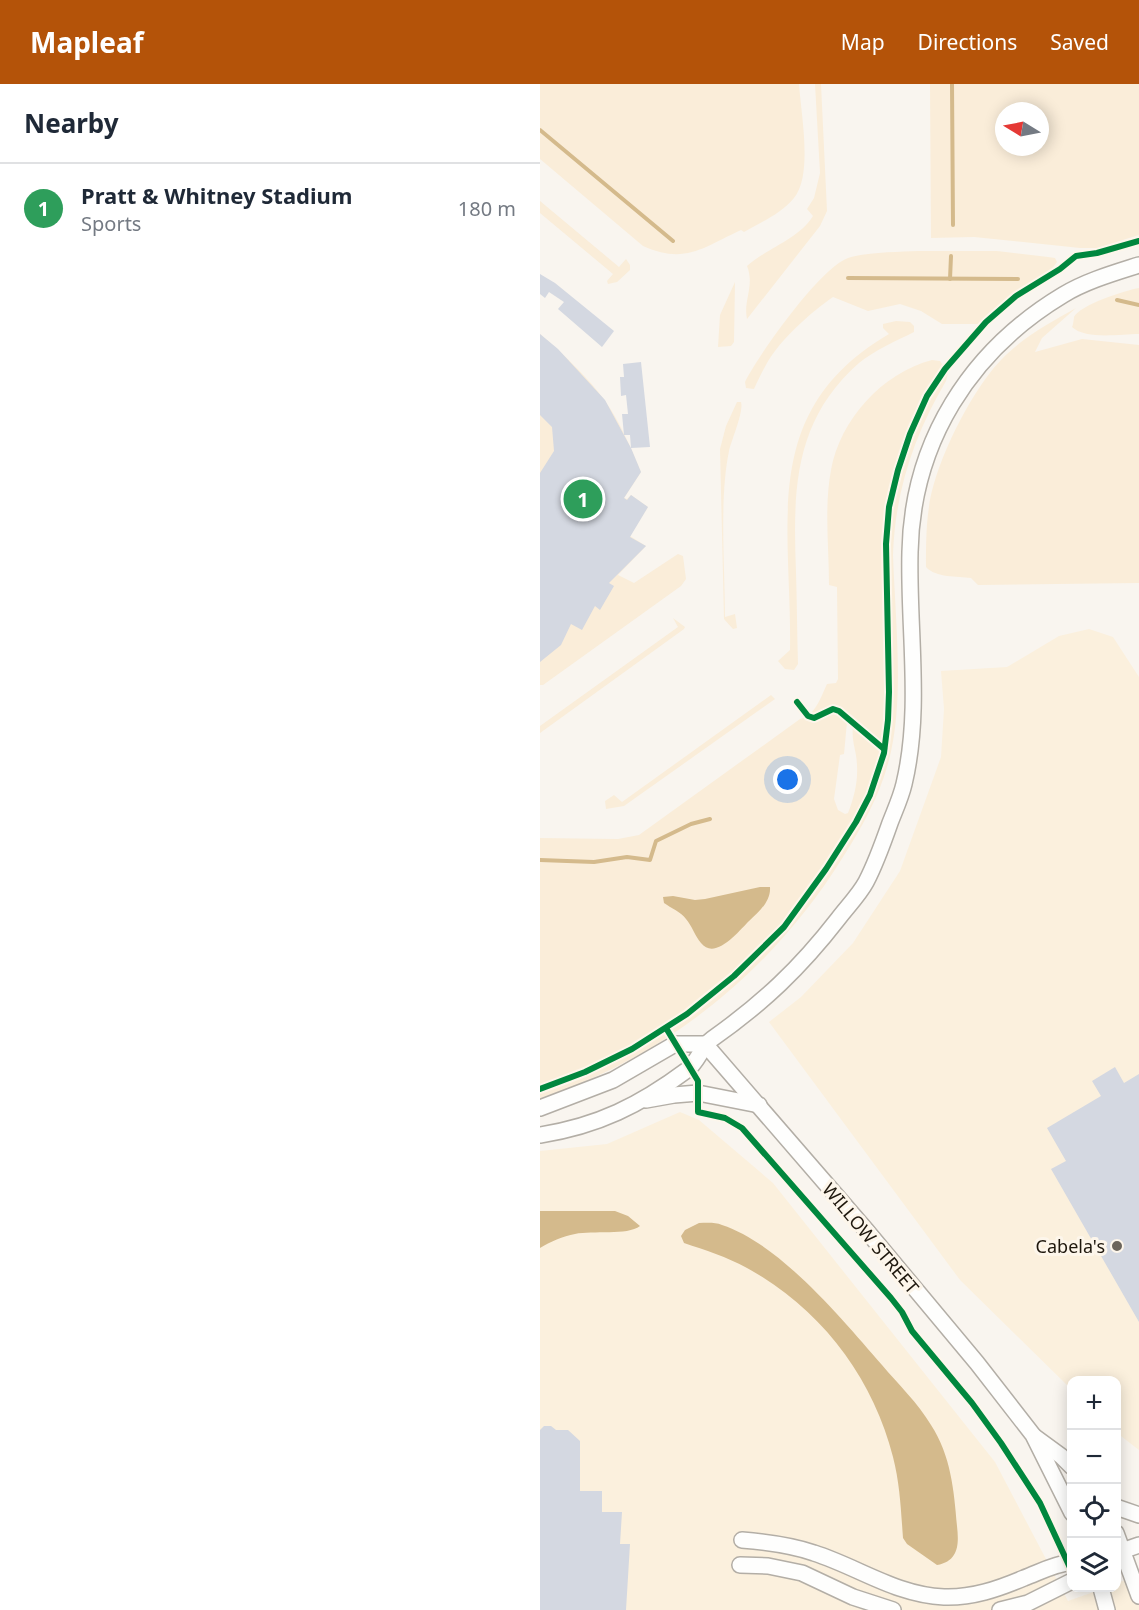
<!DOCTYPE html>
<meta charset="utf-8">
<style>
:root{--surface:#fff;--page:#f2f2f3;--text:#1f2937;--muted:#747a83;--line:#e0e1e3;--accent:#b45309}
body{margin:0;font-family:"Noto Sans",sans-serif;background:var(--page);color:var(--text)}
.controls{position:absolute;right:18px;bottom:18px;display:grid;overflow:hidden;border-radius:12px;box-shadow:0 3px 15px #0003}
.controls button{width:54px;height:54px;display:grid;place-items:center;padding:0;border:0;border-bottom:2px solid var(--line);background:var(--surface);color:var(--text);font:30px sans-serif}
.compass{position:absolute;left:455px;top:18px;width:54px;height:54px;border-radius:50%;background:var(--surface);box-shadow:0 3px 15px #0003;rotate:280deg}
.you{position:absolute;left:248px;top:696px;width:21px;height:21px;margin:-15px;border:4px solid #fff;border-radius:50%;background:#1a73e8;box-shadow:0 0 0 9px #1a73e833}
.badge{display:grid;place-items:center;width:39px;height:39px;border-radius:50%;background:var(--accent);color:#fff;font-size:20px;font-weight:700}
.pin{position:absolute;translate:-50% -50%;border:3px solid #fff;box-shadow:0 2px 6px #0006}
.list{margin:0;padding:0;list-style:none}
h2{display:flex;justify-content:space-between;align-items:center;height:78px;margin:0;padding:0 24px;font-size:26px}
h2 small{font-size:20px;font-weight:400;color:var(--muted)}
.list li{display:grid;grid-template-columns:39px 1fr auto;gap:18px;align-items:center;box-sizing:border-box;height:90px;padding:0 24px;border-top:2px solid var(--line)}
.list b{display:block;font-size:22px;white-space:nowrap}
.list p{margin:0;font-size:20px;white-space:nowrap;color:var(--muted)}
.list em{font-size:20px;font-style:normal;color:var(--muted)}
.icon{flex:none;width:33px;height:33px;fill:none;stroke:currentColor;stroke-width:2;stroke-linecap:round;stroke-linejoin:round}
.map{position:relative;flex:none;width:599px;height:1526px;overflow:hidden}
header{display:flex;align-items:center;gap:36px;box-sizing:border-box;height:84px;padding:0 30px;background:var(--accent);color:#fff}
header strong{font-size:28px}
nav{display:flex;gap:33px;margin-inline-start:auto;font-size:21px}
main{display:flex}
aside{flex:1;background:var(--surface)}
.map>svg:first-child{display:block}
.built{fill:#fbf0dd}
.green{fill:#faedd9;fill-rule:evenodd}
.water{fill:#d4ba8c}
.lines{fill:none;stroke-linecap:round;stroke-linejoin:round}
.stream{stroke:#d4ba8c;stroke-width:4}
.building{fill:#d4d8e1}
.street-casing{stroke:#b3aea6;stroke-width:18}
.street{stroke:#fefefd;stroke-width:15}
.cycleway-casing{stroke:#fdf6eb;stroke-width:10}
.cycleway{stroke:#00873e;stroke-width:6}
.poi-dot{fill:#6b655c;stroke:#fdf6eb;stroke-width:2}
.labels{text-anchor:middle;dominant-baseline:central;stroke-width:6;stroke-linejoin:round;paint-order:stroke}
.street-label{font-size:18px;fill:#1e170d;stroke:#fdf6eb}
.poi-label{font-size:18px;fill:#1e170d;stroke:#fdf6eb;text-anchor:end}
</style>
<header>
<strong>Mapleaf</strong>
<nav><a>Map</a><a>Directions</a><a>Saved</a></nav>
</header>
<main>
<aside>
<h2>Nearby<small></small></h2>
<ul class="list">
<li><span class="badge" style="background:#2e9e5b">1</span><div><b>Pratt &amp; Whitney Stadium</b><p>Sports</p></div><em>180 m</em></li>
</ul>
</aside>
<div class="map">
<svg width="599" height="1526" viewBox="0 0 599 1526">
<rect width="100%" height="100%" fill="#f9f5ef"/>
<g class="built">
<path d="M549,545L573,553L599,593V1366L577,1349L576,1296H532L531,1305L420,1196L229,938L261,913L313,859L360,787L401,673L404,625L401,587L467,583L519,552Z"/>
<path d="M140,1028L159,1036L233,1099L455,1378L528,1517L565,1504H576L577,1499L599,1491V1526H0V1067L67,1060Z"/>
</g>
<g class="green">
<path d="M0,0H259C261,30 273,91 254,114C241,130 221,138 204,148L201,146C164,163 145,181 103,162L0,75Z"/>
<path d="M275,0H281L287,127L280,142L207,235C203,216 215,202 207,182C227,164 259,155 273,132L267,125L274,114L280,89Z"/>
<path d="M390,0H599V151L557,164H540L434,153L391,154ZM464,27H500V63H464Z"/>
<path d="M0,117L79,183L86,175L90,181V186L77,198L68,200L67,197L73,190L0,129Z"/>
<path d="M378,167H457L508,173L515,174L517,178L511,186L475,210L440,240H402L381,227L360,220L328,227L293,213C271,228 240,256 227,279C222,288 218,296 214,305L206,304L205,298C219,270 280,184 308,174C325,168 359,168 378,167Z"/>
<path d="M195,198L194,258L191,262L178,263L180,231Z"/>
<path d="M599,204V250C580,250 546,256 532,243C533,242 534,234 534,233C540,221 586,206 599,204Z"/>
<path d="M536,224L502,254L495,268L542,255L599,261V499L438,501L431,494C417,492 396,494 386,483C386,463 386,442 389,423C395,378 434,300 467,270C487,251 513,237 536,224Z"/>
<path d="M356,237L370,238L374,242V248C356,257 335,266 319,279C253,337 253,408 256,488C257,519 257,549 258,580L254,586L245,585L238,577L250,566C252,439 218,327 349,250L343,244V240Z"/>
<path d="M0,250C21,268 49,294 65,317C80,338 91,364 101,388L84,414L87,415L91,411L108,423L90,452L106,462L78,491L94,499L138,470L143,472L146,495L141,502L3,601H0Z"/>
<path d="M392,276L400,277L408,289L406,297C374,351 355,408 353,471C355,530 363,601 353,657C346,700 326,737 303,773C234,885 126,974 0,1014V754L78,755L99,751L260,635C275,632 281,613 287,600L296,599L298,595L297,503L289,501C289,464 284,423 291,386C300,336 342,289 392,276ZM307,638L313,643C311,657 317,668 317,682C318,698 314,714 308,729L305,730L298,726L294,715L300,671L304,670Z"/>
<path d="M197,318H201C204,327 192,355 189,367C179,416 185,482 185,533L195,530L197,544L193,545L184,535L180,365L186,342Z"/>
<path d="M133,534L145,543L144,545L0,649V642L138,543Z"/>
<path d="M231,611L235,615L84,722L66,725L65,717L74,711L82,718Z"/>
</g>
<g class="water">
<path d="M220,803H230C231,817 219,828 209,837C199,847 175,877 161,859C155,852 152,842 146,835C141,828 131,824 124,819L123,813L133,812L155,816L165,815Z"/>
<path d="M0,1127H75L88,1132L100,1142C87,1152 53,1146 35,1150C23,1152 10,1158 0,1164Z"/>
<path d="M159,1139C166,1139 175,1138 182,1141C240,1160 302,1235 342,1281C358,1300 378,1319 391,1341C411,1372 414,1406 417,1442C419,1460 419,1477 397,1481L367,1460L363,1454C361,1427 360,1400 353,1373C333,1293 280,1224 207,1184C187,1173 165,1166 144,1159L141,1152L145,1146Z"/>
</g>
<g class="lines">
<g class="stream">
<path d="M412,0L413,141"/>
<path d="M0,46L133,157"/>
<path d="M308,194L478,195"/>
<path d="M410,195L411,172"/>
<path d="M577,216L599,221"/>
<path d="M0,776L54,778L87,773L110,776L116,757L151,740L170,735"/>
</g>
</g>
<g class="building">
<path d="M0,190L15,199L74,247L62,263L18,225L24,218L9,208L5,214L0,210Z"/>
<path d="M0,250L18,265L65,316L91,364L101,388L84,414L87,416L91,411L108,423L90,453L106,462L69,499L74,502L60,526L55,522L42,546L31,540L21,561L0,578V389L14,367L12,343L0,331Z"/>
<path d="M101,278L110,363L91,364L90,351H84L82,330H88L86,311L81,312L80,293H84L83,280Z"/>
<path d="M575,983L584,999L599,990V1238L511,1085L526,1077L507,1044L561,1012L552,997Z"/>
<path d="M4,1342H11L16,1346H28L40,1357V1407H62V1428H82L80,1460H90L86,1526H0V1346Z"/>
</g>
<g class="lines">
<g class="street-casing">
<g id="street">
<path d="M165,960L326,1146L437,1279L493,1351L532,1429"/>
<path d="M106,1016L134,1011L158,1009L219,1021"/>
<path d="M0,1024L73,996L135,960H165"/>
<path d="M0,1051C58,1042 100,1021 147,986C158,978 161,963 172,955C223,919 260,884 298,835C307,823 319,811 326,798C336,779 343,759 350,739C355,726 361,713 364,700C382,625 368,545 370,468C372,358 430,267 523,211C546,197 574,189 599,181"/>
<path d="M495,1353L521,1372L532,1383"/>
<path d="M576,1423L599,1431"/>
<path d="M576,1449L599,1512"/>
<path d="M202,1456C226,1458 251,1461 274,1469C318,1483 356,1511 404,1513C432,1514 458,1505 484,1494C500,1488 514,1480 532,1478"/>
<path d="M576,1469L599,1461"/>
<path d="M200,1481L228,1482L262,1489L313,1513L353,1526"/>
<path d="M561,1504L567,1526"/>
<path d="M460,1526L488,1519L532,1497"/>
</g>
</g>
<use href="#street" class="street"/>
<g class="cycleway-casing">
<g id="cycleway">
<path d="M257,618L268,632L274,634L293,625L299,627L344,665"/>
<path d="M126,944L158,997V1028L185,1034L202,1044L351,1214L362,1228L372,1247L432,1319L461,1359L500,1419L532,1488"/>
<path d="M0,1005L45,988L92,965L147,930L194,892L244,843L286,785L316,738L330,711L344,669L348,636L349,608L346,460L349,423L358,386L370,350L387,312L405,285L446,238L476,212L520,185L536,172L557,169L599,157"/>
</g>
</g>
<use href="#cycleway" class="cycleway"/>
</g>
<circle class="poi-dot" cx="577" cy="1162" r="6"/>
<g class="labels">
<g class="street-label">
<text transform="translate(331 1154) rotate(50)">WILLOW STREET</text>
</g>
<g class="poi-label">
<text x="565" y="1162">Cabela's</text>
</g>
</g>
</svg>
<div class="controls">
<button>+</button>
<button>−</button>
<button><svg class="icon" aria-label="locate" viewBox="0 0 24 24"><circle cx="12" cy="12" r="6"/><path d="M12 2v4M12 18v4M2 12h4M18 12h4"/></svg></button>
<button><svg class="icon" aria-label="layers" viewBox="0 0 24 24"><path d="M12 4l9 5-9 5-9-5zM3 14l9 5 9-5"/></svg></button>
</div>
<svg class="compass" viewBox="-18 -18 36 36"><path d="M0-13l5 13h-10z" fill="#e53935"/><path d="M0 13l5-13h-10z" fill="#747a83"/></svg>
<div class="you"></div>
<div class="pin badge" style="left:43px;top:415px;background:#2e9e5b">1</div>
</div>
</main>
